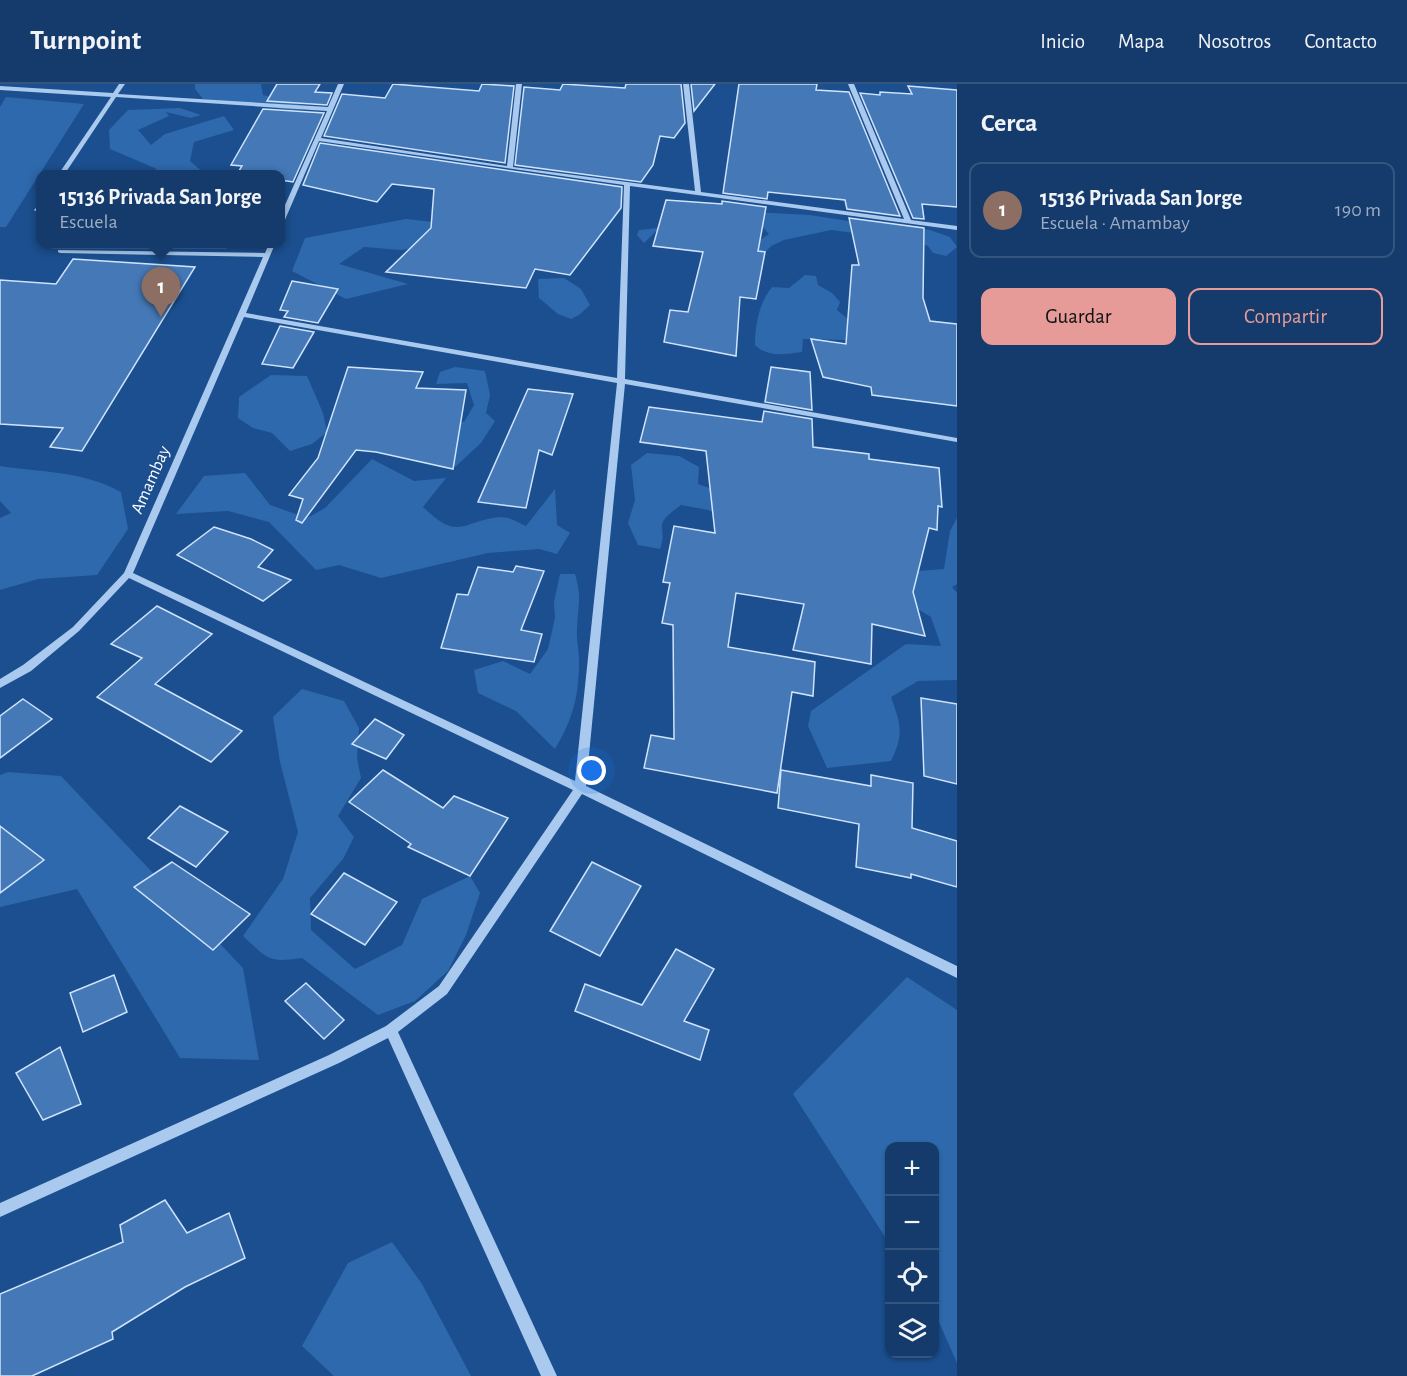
<!DOCTYPE html>
<html lang="es">
<meta charset="utf-8">
<style>
:root{--surface:#143b6b;--page:#1d4271;--text:#f1f3f6;--muted:#9dadc1;--line:#33557e;--accent:#e69b98}
body{margin:0;font-family:"Alegreya Sans",sans-serif;background:var(--page);color:var(--text)}
.controls{position:absolute;right:18px;bottom:18px;display:grid;overflow:hidden;border-radius:12px;box-shadow:0 2px 4px #0004}
.controls button{width:54px;height:54px;display:grid;place-items:center;padding:0;border:0;border-bottom:2px solid var(--line);background:var(--surface);color:var(--text);font:30px sans-serif}
.you{position:absolute;left:592px;top:687px;width:21px;height:21px;margin:-15px;border:4px solid #fff;border-radius:50%;background:#1a73e8;box-shadow:0 0 0 9px #1a73e833}
.badge{display:grid;place-items:center;width:39px;height:39px;border-radius:50%;background:var(--accent);color:#fff;font-size:20px;font-weight:700}
.pin{position:absolute;translate:-50% -50px;filter:drop-shadow(0 2px 3px #0008)}
.pin::after{content:'';position:absolute;top:32px;width:21px;height:18px;background:inherit;clip-path:polygon(0 0,100% 0,50% 100%)}
.popup{position:absolute;left:36px;top:86px;width:249px;height:78px;box-sizing:border-box;display:grid;place-content:center;border-radius:12px;background:var(--surface);filter:drop-shadow(0 2px 4px #0005);font-size:20px;white-space:nowrap;color:var(--muted)}
.popup b{font-size:22px;color:var(--text)}
.popup::after{content:'';position:absolute;left:50%;top:100%;margin-left:-12px;border:12px solid transparent;border-top-color:var(--surface)}
.list{margin:0;padding:0;list-style:none}
h2{display:flex;justify-content:space-between;align-items:center;height:78px;margin:0;padding:0 24px;font-size:26px}
h2 small{font-size:20px;font-weight:400;color:var(--muted)}
.list li{display:grid;grid-template-columns:39px 1fr auto;gap:18px;align-items:center;box-sizing:border-box;height:96px;margin:0 12px 12px;padding:0 12px;border:2px solid var(--line);border-radius:12px}
.list b{display:block;font-size:22px;white-space:nowrap}
.list p{margin:0;font-size:20px;white-space:nowrap;color:var(--muted)}
.list em{font-size:20px;font-style:normal;color:var(--muted)}
.actions{display:flex;gap:12px;padding:18px 24px}
.actions a{flex:1;padding:14px 0;border:2px solid var(--accent);border-radius:12px;text-align:center;font-size:21px;color:var(--accent)}
.actions .main{background:var(--accent);color:#111}
.icon{flex:none;width:33px;height:33px;fill:none;stroke:currentColor;stroke-width:2;stroke-linecap:round;stroke-linejoin:round}
.map{position:relative;flex:none;width:957px;height:1292px;overflow:hidden}
header{display:flex;align-items:center;gap:36px;box-sizing:border-box;height:84px;padding:0 30px;background:var(--surface);border-bottom:2px solid var(--line)}
header strong{font-size:28px}
nav{display:flex;gap:33px;margin-inline-start:auto;font-size:21px}
main{display:flex}
aside{flex:1;background:var(--surface)}
.map>svg:first-child{display:block}
.green{fill:#2e69ad}
.building{fill:#4478b7;stroke:#cfe3fa;stroke-width:1.5}
.lines{fill:none;stroke-linecap:round;stroke-linejoin:round}
.minor{fill:#a9c9ee;fill-rule:evenodd}
.labels{text-anchor:middle;dominant-baseline:central;stroke-width:4.5;stroke-linejoin:round;paint-order:stroke}
.street-label{font-size:18px;fill:#fff;stroke:#1b4f8f}
</style>
<header>
<strong>Turnpoint</strong>
<nav><a>Inicio</a><a>Mapa</a><a>Nosotros</a><a>Contacto</a></nav>
</header>
<main>
<div class="map">
<svg width="957" height="1292" viewBox="0 0 957 1292">
<rect width="100%" height="100%" fill="#1b4f8f"/>
<g class="green">
<path d="M195,0H261L263,11L314,24L292,26L203,15L195,5Z"/>
<path d="M6,13L84,20L6,143H0V23Z"/>
<path d="M180,24L201,31L191,34L166,28L169,32L138,46L151,61L165,50L224,32L234,46L194,58L190,77L205,90H139L157,85L110,65L109,46L128,26Z"/>
<path d="M752,128L810,131L861,139H886L930,146L950,153L957,163L946,172L933,169L928,162L908,156L831,146L784,156L771,162L762,172L686,150L656,147L644,159L637,151L639,146L688,141L755,159L769,150L757,137Z"/>
<path d="M406,135L442,139L440,160L401,166L364,163L339,180L408,200L346,215L292,187L305,154Z"/>
<path d="M49,160H239L225,165H53Z"/>
<path d="M805,191L816,192L818,201L832,209L840,218L837,226L849,236L873,264L845,256L803,255L802,268C785,270 768,274 755,261C755,241 759,219 772,203L789,204Z"/>
<path d="M564,194L581,205L590,221L579,231L571,235L558,230L539,214L538,195Z"/>
<path d="M455,283L485,287L490,311L486,329L495,337L481,359L455,383L419,335L464,338L474,321L467,299L436,300L440,288Z"/>
<path d="M271,291L307,292L323,329L327,348L312,360L290,367L272,349L253,344L238,334L239,313Z"/>
<path d="M647,369L679,372L699,383L698,400L721,408L737,437L708,426L681,421C649,444 669,440 660,465L638,461L628,439L635,416L631,381Z"/>
<path d="M372,375L414,397L446,394L423,423C459,458 462,437 500,433C508,432 519,439 526,442L555,405L557,441L570,449L557,470L539,465L488,469L381,494L339,481L316,486L269,438L228,427L176,430L204,392L245,389L270,421L307,434L325,424Z"/>
<path d="M0,382C45,389 80,386 121,408L128,445L97,491L38,495L0,506V434L11,429L0,417Z"/>
<path d="M957,434V500L952,503L957,509V596L918,597L891,613C901,641 904,650 891,677L827,684L808,642L811,627L906,560L941,562L931,533L901,515L918,487L944,485L950,447Z"/>
<path d="M560,490H575C582,513 578,521 577,545C576,555 579,566 579,577C579,612 573,635 555,665L516,627L478,609L474,586L503,577L530,590L548,565L555,534L554,518Z"/>
<path d="M302,605L344,617L359,644L357,674L361,694L338,732L354,753L343,775L310,814L311,846L355,885L402,861L422,815L470,792L480,809L466,851L448,887L415,917L378,931L302,874C267,879 268,875 243,852L283,795L298,748L280,678L273,633Z"/>
<path d="M8,688L61,692L243,884L259,976L180,974L77,805L0,823V691Z"/>
<path d="M907,893L957,926V1279L935,1229L934,1062H890L889,1159L793,1010Z"/>
<path d="M392,1158L422,1200L471,1292H334L302,1262L348,1179Z"/>
</g>
<g class="building">
<path d="M277,0H320L315,8L332,9L327,21L267,17Z"/>
<path d="M393,0L479,7L482,0L514,2L505,79L324,52L342,10L385,14Z"/>
<path d="M563,0L625,4L626,0H681L685,39L674,54L660,52L653,81L641,98L515,81L524,3L560,6Z"/>
<path d="M691,0H715L694,27Z"/>
<path d="M739,0H817L816,6L849,8L900,132L847,125L845,116L768,108L767,115L723,109Z"/>
<path d="M908,2L957,6V123L922,120L924,135L913,134L860,9L880,11V8L912,10Z"/>
<path d="M263,25L324,29L293,98L281,96V90H237L242,82L231,81Z"/>
<path d="M320,59L622,103L621,124L570,191L535,185L526,204L386,188L431,144L434,105L392,100L377,118L303,101Z"/>
<path d="M666,116L722,120V117L766,123L758,167L765,168L756,215L740,213L736,272L664,258L670,226L688,228L703,168L653,162Z"/>
<path d="M849,134L924,144L923,214L930,237L957,240V322L872,311L871,303L823,293L811,255L846,260L852,181H859Z"/>
<path d="M73,175L195,183L82,367L50,363L63,344L0,340V196L56,200Z"/>
<path d="M292,197L338,205L318,239L284,233L288,227L280,226Z"/>
<path d="M280,242L314,248L293,284L262,280Z"/>
<path d="M348,283L423,288L416,304L466,306L453,385L376,368L356,366L302,439L296,436L303,415L289,411L318,374Z"/>
<path d="M771,283L810,288L812,326L765,318Z"/>
<path d="M528,305L573,310L552,371L539,366L526,424L478,418Z"/>
<path d="M649,323L762,338L764,327L812,335L813,363L869,370V375L939,384L942,423L938,422L937,446L929,444L913,508L925,552L872,540L871,580L793,566L804,520L736,509L728,563L815,578L813,612L792,608L777,709L644,684L651,651L674,655L673,541L662,539L670,499L663,498L674,442L715,449L706,367L640,358Z"/>
<path d="M214,443L251,455L273,466L258,483L291,496L263,517L177,471Z"/>
<path d="M516,482L544,487L521,546L542,550L534,578L441,564L457,510L468,511L478,483L513,488Z"/>
<path d="M157,522L212,550L155,600L242,647L211,678L97,613L142,574L111,560Z"/>
<path d="M921,614L957,620V700L924,692Z"/>
<path d="M23,615L52,635L0,674V632Z"/>
<path d="M375,635L404,651L386,675L352,660Z"/>
<path d="M383,686L443,724L454,712L508,734L470,792L408,763L411,760L349,718Z"/>
<path d="M781,686L871,702V691L913,699L912,744L957,757V803L911,790V794L856,783L859,740L778,724Z"/>
<path d="M180,722L228,748L196,783L148,754Z"/>
<path d="M0,742L44,776L0,809Z"/>
<path d="M172,778L250,830L213,866L134,803Z"/>
<path d="M592,778L641,802L600,872L550,847Z"/>
<path d="M344,789L397,818L365,861L311,830Z"/>
<path d="M676,865L714,885L684,937L709,946L700,976L575,927L585,900L642,921Z"/>
<path d="M114,891L127,928L83,948L70,909Z"/>
<path d="M306,899L344,936L324,955L285,917Z"/>
<path d="M60,963L81,1020L43,1036L16,989Z"/>
<path d="M165,1116L187,1149L229,1129L245,1174L185,1203L112,1248L113,1255L32,1292H0V1210L123,1158L120,1141Z"/>
</g>
<g class="lines">
<g class="minor">
<path d="M119,0H125L118,10L328,23L338,0H344L321,54L507,82L516,0H522L513,83L695,107L683,0H689L701,108L904,135L848,0H854L911,136L957,142V146L630,102L625,295L957,354V358L625,300L586,702L957,882V894L582,710L447,910L398,948L557,1292H541L388,954L339,979L0,1133V1119L329,971L386,942L439,902L573,706L129,494L79,547L31,587L0,604V595L23,581L73,543L124,489L263,173L60,169L58,168V166L265,169L269,160H275L246,229L617,294L624,101L319,57L284,138L281,140V130L327,27L116,13L64,91H58L111,13L0,6V2L113,9ZM244,233L617,299L575,697L133,489Z"/>
<path d="M41,118L40,126L35,127L34,126Z"/>
</g>
</g>
<g class="labels">
<g class="street-label">
<text transform="translate(151 396) rotate(-66)">Amambay</text>
</g>
</g>
</svg>
<div class="controls">
<button>+</button>
<button>−</button>
<button><svg class="icon" aria-label="locate" viewBox="0 0 24 24"><circle cx="12" cy="12" r="6"/><path d="M12 2v4M12 18v4M2 12h4M18 12h4"/></svg></button>
<button><svg class="icon" aria-label="layers" viewBox="0 0 24 24"><path d="M12 4l9 5-9 5-9-5zM3 14l9 5 9-5"/></svg></button>
</div>
<div class="you"></div>
<div class="pin badge" style="left:161px;top:233px;background:#8d6e63">1</div>
<div class="popup"><b>15136 Privada San Jorge</b>Escuela</div>
</div>
<aside>
<h2>Cerca<small></small></h2>
<ul class="list">
<li><span class="badge" style="background:#8d6e63">1</span><div><b>15136 Privada San Jorge</b><p>Escuela · Amambay</p></div><em>190 m</em></li>
</ul>
<div class="actions"><a class="main">Guardar</a><a>Compartir</a></div>
</aside>
</main>
